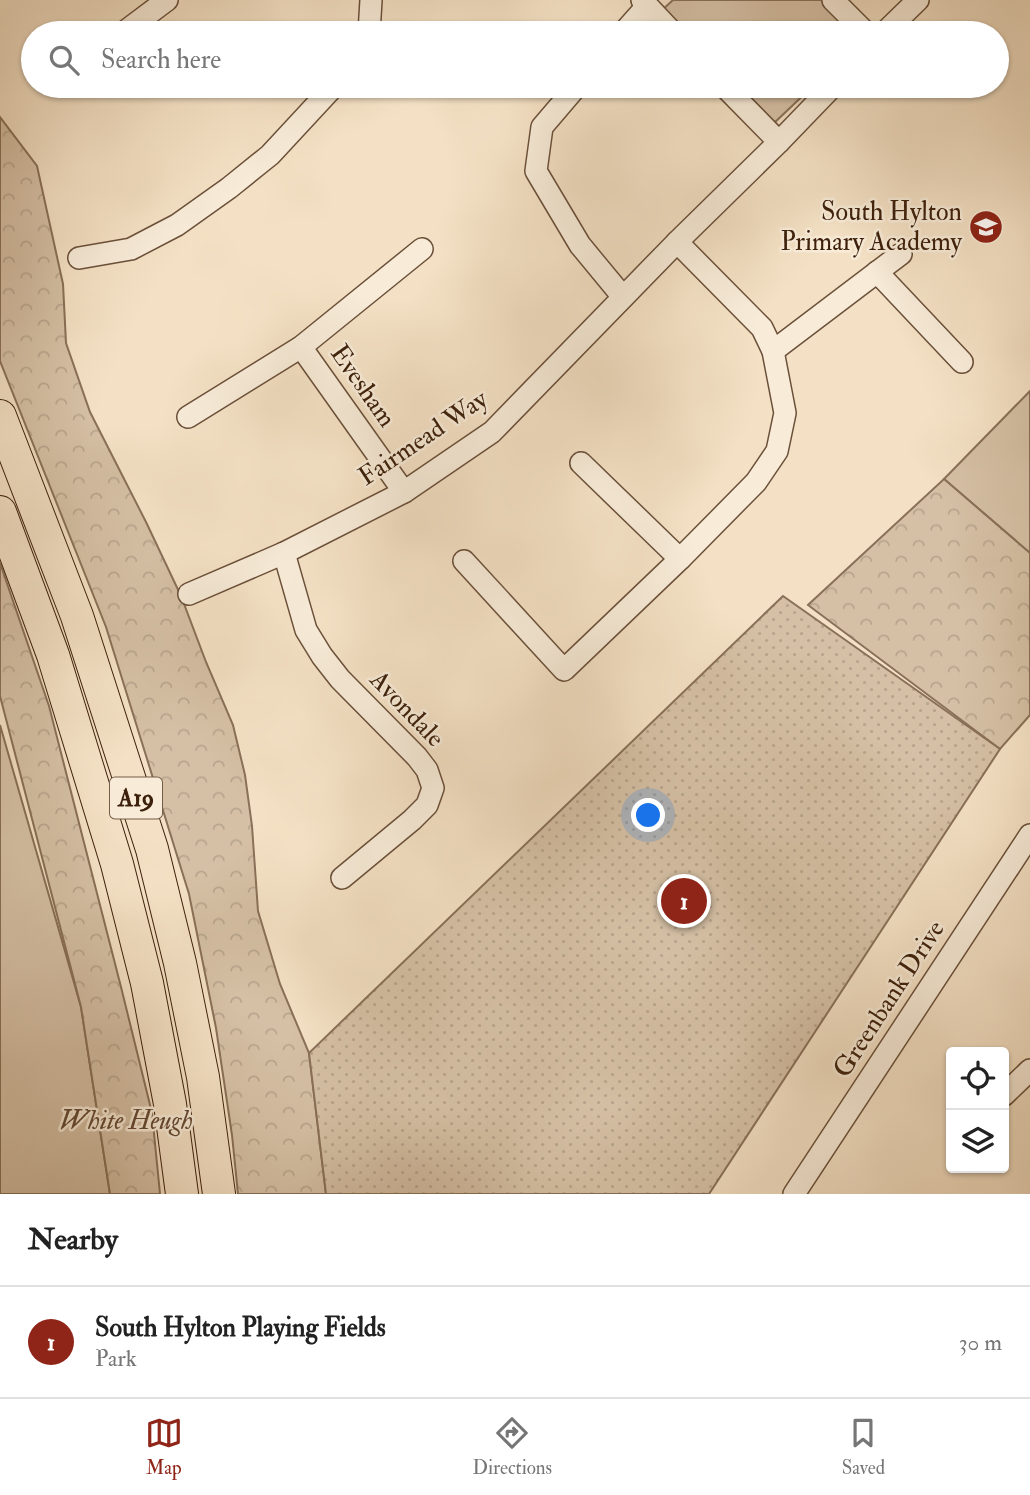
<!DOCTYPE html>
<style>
:root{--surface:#fff;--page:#f2f2f2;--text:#222;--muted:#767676;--line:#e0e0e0;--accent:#8f2418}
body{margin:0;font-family:"IM FELL Double Pica",serif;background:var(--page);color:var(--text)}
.controls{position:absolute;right:21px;bottom:21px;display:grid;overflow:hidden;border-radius:7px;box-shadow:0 2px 5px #0004}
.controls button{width:63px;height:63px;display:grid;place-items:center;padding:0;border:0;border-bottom:2px solid var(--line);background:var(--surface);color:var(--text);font:35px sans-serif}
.you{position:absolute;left:649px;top:816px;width:24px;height:24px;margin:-18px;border:5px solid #fff;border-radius:50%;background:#1a73e8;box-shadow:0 0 0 10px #1a73e833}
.badge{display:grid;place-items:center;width:46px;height:46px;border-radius:50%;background:var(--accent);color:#fff;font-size:23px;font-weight:700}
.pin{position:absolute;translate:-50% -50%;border:4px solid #fff;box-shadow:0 2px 7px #0006}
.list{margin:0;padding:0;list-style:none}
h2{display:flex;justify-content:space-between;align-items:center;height:91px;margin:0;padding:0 28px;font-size:30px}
h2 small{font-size:23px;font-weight:400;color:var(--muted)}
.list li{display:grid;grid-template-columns:46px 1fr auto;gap:21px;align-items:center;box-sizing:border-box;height:112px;padding:0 28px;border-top:2px solid var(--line)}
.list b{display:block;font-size:26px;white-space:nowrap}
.list p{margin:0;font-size:23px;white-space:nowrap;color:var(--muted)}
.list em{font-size:23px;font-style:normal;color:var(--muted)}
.icon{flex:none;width:38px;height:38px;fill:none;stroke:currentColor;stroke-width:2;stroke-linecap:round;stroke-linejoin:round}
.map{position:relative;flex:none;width:1030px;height:1194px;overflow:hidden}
.search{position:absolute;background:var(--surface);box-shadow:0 2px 5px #0004;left:21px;right:21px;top:21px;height:77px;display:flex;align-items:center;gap:18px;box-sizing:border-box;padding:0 24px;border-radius:38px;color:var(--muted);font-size:26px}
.sheet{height:203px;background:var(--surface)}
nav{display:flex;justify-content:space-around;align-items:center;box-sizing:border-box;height:98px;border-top:2px solid var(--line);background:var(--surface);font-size:19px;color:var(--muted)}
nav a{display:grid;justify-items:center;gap:4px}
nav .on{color:var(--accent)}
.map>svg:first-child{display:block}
.grass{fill:#d5c0a5;stroke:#897058;stroke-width:2}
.forest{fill:url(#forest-crowns);stroke:#897058;stroke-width:2}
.park{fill:url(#park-dots);stroke:#897058;stroke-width:2}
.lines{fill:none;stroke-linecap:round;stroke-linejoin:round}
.minor-casing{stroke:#6b503a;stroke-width:24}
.highway-casing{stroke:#3d200b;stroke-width:34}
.minor{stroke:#f8ecd9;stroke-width:21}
.highway{stroke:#f4e1c5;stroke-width:32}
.labels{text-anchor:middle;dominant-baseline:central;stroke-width:5;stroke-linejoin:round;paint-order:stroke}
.shield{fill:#f8ecd9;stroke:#755d49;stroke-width:2}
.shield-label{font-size:24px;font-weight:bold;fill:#3d200b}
.poi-label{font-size:26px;fill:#3d200b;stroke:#f8ecd9;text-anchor:end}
.street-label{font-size:26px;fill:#3d200b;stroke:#f8ecd9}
.park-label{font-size:26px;font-style:italic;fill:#634832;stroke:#f8ecd9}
</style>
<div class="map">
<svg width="1030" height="1194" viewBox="0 0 1030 1194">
<defs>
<pattern id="forest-crowns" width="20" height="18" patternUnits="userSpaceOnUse" patternTransform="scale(1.75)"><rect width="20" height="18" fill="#d5c0a5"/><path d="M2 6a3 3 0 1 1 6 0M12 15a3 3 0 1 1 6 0" fill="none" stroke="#b8a58d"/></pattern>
<pattern id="park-dots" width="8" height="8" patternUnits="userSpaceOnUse" patternTransform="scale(1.75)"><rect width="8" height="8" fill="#d5c0a5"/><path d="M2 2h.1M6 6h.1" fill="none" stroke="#b8a58d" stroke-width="1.8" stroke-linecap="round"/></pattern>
</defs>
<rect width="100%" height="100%" fill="#f4e1c5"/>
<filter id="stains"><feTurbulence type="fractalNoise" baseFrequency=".00286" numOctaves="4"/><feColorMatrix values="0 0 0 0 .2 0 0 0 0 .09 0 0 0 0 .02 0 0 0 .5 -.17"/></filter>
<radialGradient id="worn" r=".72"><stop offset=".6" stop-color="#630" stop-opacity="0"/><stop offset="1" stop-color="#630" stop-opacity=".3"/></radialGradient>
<g class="grass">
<path d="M673,0H823L855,33H683L661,11Z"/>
<path d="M734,86H813L772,125Z"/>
<path d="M1030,391V553L944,479Z"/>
<path d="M0,725L81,1007L110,1194H0Z"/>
</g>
<g class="forest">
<path d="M0,117L37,166L63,284L66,343L90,412L146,522L181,596L206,662L233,725L245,775L252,826L258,911L280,984L309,1053L326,1194H238L232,1135L216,1028L189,894L106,627L0,361Z"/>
<path d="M944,479L1030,553V715L1000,749L808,605Z"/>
<path d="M0,563L49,706L121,987L152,1113L160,1194H110L81,1007L0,696Z"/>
</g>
<path class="park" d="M783,596L1000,749L709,1194H326L309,1053Z"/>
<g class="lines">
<g class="minor-casing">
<g id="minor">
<path d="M642,0L673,33"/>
<path d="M833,0L866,33"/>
<path d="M123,33L167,0"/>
<path d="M369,33L371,0"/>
<path d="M623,33L647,6"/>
<path d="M884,33L918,0"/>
<path d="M577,86L542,127L536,171L580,245L623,297"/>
<path d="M724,86L779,142"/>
<path d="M79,258L131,249L177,225L229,188L270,155L334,86"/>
<path d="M877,272L962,362"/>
<path d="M301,347L404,492"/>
<path d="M773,351L901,254"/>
<path d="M188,417L301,347L422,249"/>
<path d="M581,463L680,559"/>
<path d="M284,553L306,630L322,656L340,679L417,757L427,770L433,788L427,805L412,820L342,878"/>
<path d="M464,561L564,670L680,559L756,482L777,451L785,413L773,351L762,328L677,242"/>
<path d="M189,594L284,553L404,492L492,432L677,242L779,142L833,86"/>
<path d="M1004,1095L1030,1070"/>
<path d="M794,1194L1030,835"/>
</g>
</g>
<g class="highway-casing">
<g id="highway">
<path d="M0,416L77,616L152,849L180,963L203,1077L219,1194"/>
<path d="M0,512L53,655L117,864L147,983L170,1104L182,1194"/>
</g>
</g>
<use href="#minor" class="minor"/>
<use href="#highway" class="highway"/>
</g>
<defs>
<g id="school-disc" transform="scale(1.75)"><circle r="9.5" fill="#8f2418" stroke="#f8ecd9"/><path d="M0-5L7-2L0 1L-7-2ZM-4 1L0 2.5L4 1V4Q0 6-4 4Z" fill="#fff"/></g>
</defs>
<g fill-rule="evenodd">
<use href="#school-disc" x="986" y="227"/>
</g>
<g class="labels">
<rect class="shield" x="110" y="777.5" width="52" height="41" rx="5"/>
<g class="shield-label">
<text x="136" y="798">A19</text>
</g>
<g class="poi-label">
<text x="962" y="212">South Hylton<tspan x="962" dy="30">Primary Academy</tspan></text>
</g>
<g class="street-label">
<text transform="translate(363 386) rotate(55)">Evesham</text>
<text transform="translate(423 438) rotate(-34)">Fairmead Way</text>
<text transform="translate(407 709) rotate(46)">Avondale</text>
<text transform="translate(889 999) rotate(-57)">Greenbank Drive</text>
</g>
<g class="park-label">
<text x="126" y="1121">White Heugh</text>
</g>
</g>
<rect width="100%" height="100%" filter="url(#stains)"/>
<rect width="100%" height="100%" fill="url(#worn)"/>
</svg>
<div class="controls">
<button><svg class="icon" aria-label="locate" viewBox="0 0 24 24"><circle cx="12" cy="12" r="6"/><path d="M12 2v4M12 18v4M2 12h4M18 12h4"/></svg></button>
<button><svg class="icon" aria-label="layers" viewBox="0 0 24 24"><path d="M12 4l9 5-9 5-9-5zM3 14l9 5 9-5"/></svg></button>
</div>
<div class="you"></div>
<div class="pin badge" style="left:684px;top:901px">1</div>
<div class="search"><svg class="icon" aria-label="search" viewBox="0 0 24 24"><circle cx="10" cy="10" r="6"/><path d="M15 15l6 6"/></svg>Search here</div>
</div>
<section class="sheet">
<h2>Nearby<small></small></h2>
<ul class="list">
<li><span class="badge">1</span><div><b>South Hylton Playing Fields</b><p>Park</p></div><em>30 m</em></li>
</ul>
</section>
<nav>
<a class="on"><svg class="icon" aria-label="map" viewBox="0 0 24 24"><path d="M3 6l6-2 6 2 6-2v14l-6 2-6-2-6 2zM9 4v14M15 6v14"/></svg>Map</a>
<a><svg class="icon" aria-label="directions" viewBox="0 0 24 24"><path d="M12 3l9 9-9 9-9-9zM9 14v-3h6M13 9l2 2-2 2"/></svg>Directions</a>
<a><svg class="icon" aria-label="saved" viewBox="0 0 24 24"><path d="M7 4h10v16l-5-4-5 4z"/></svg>Saved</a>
</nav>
